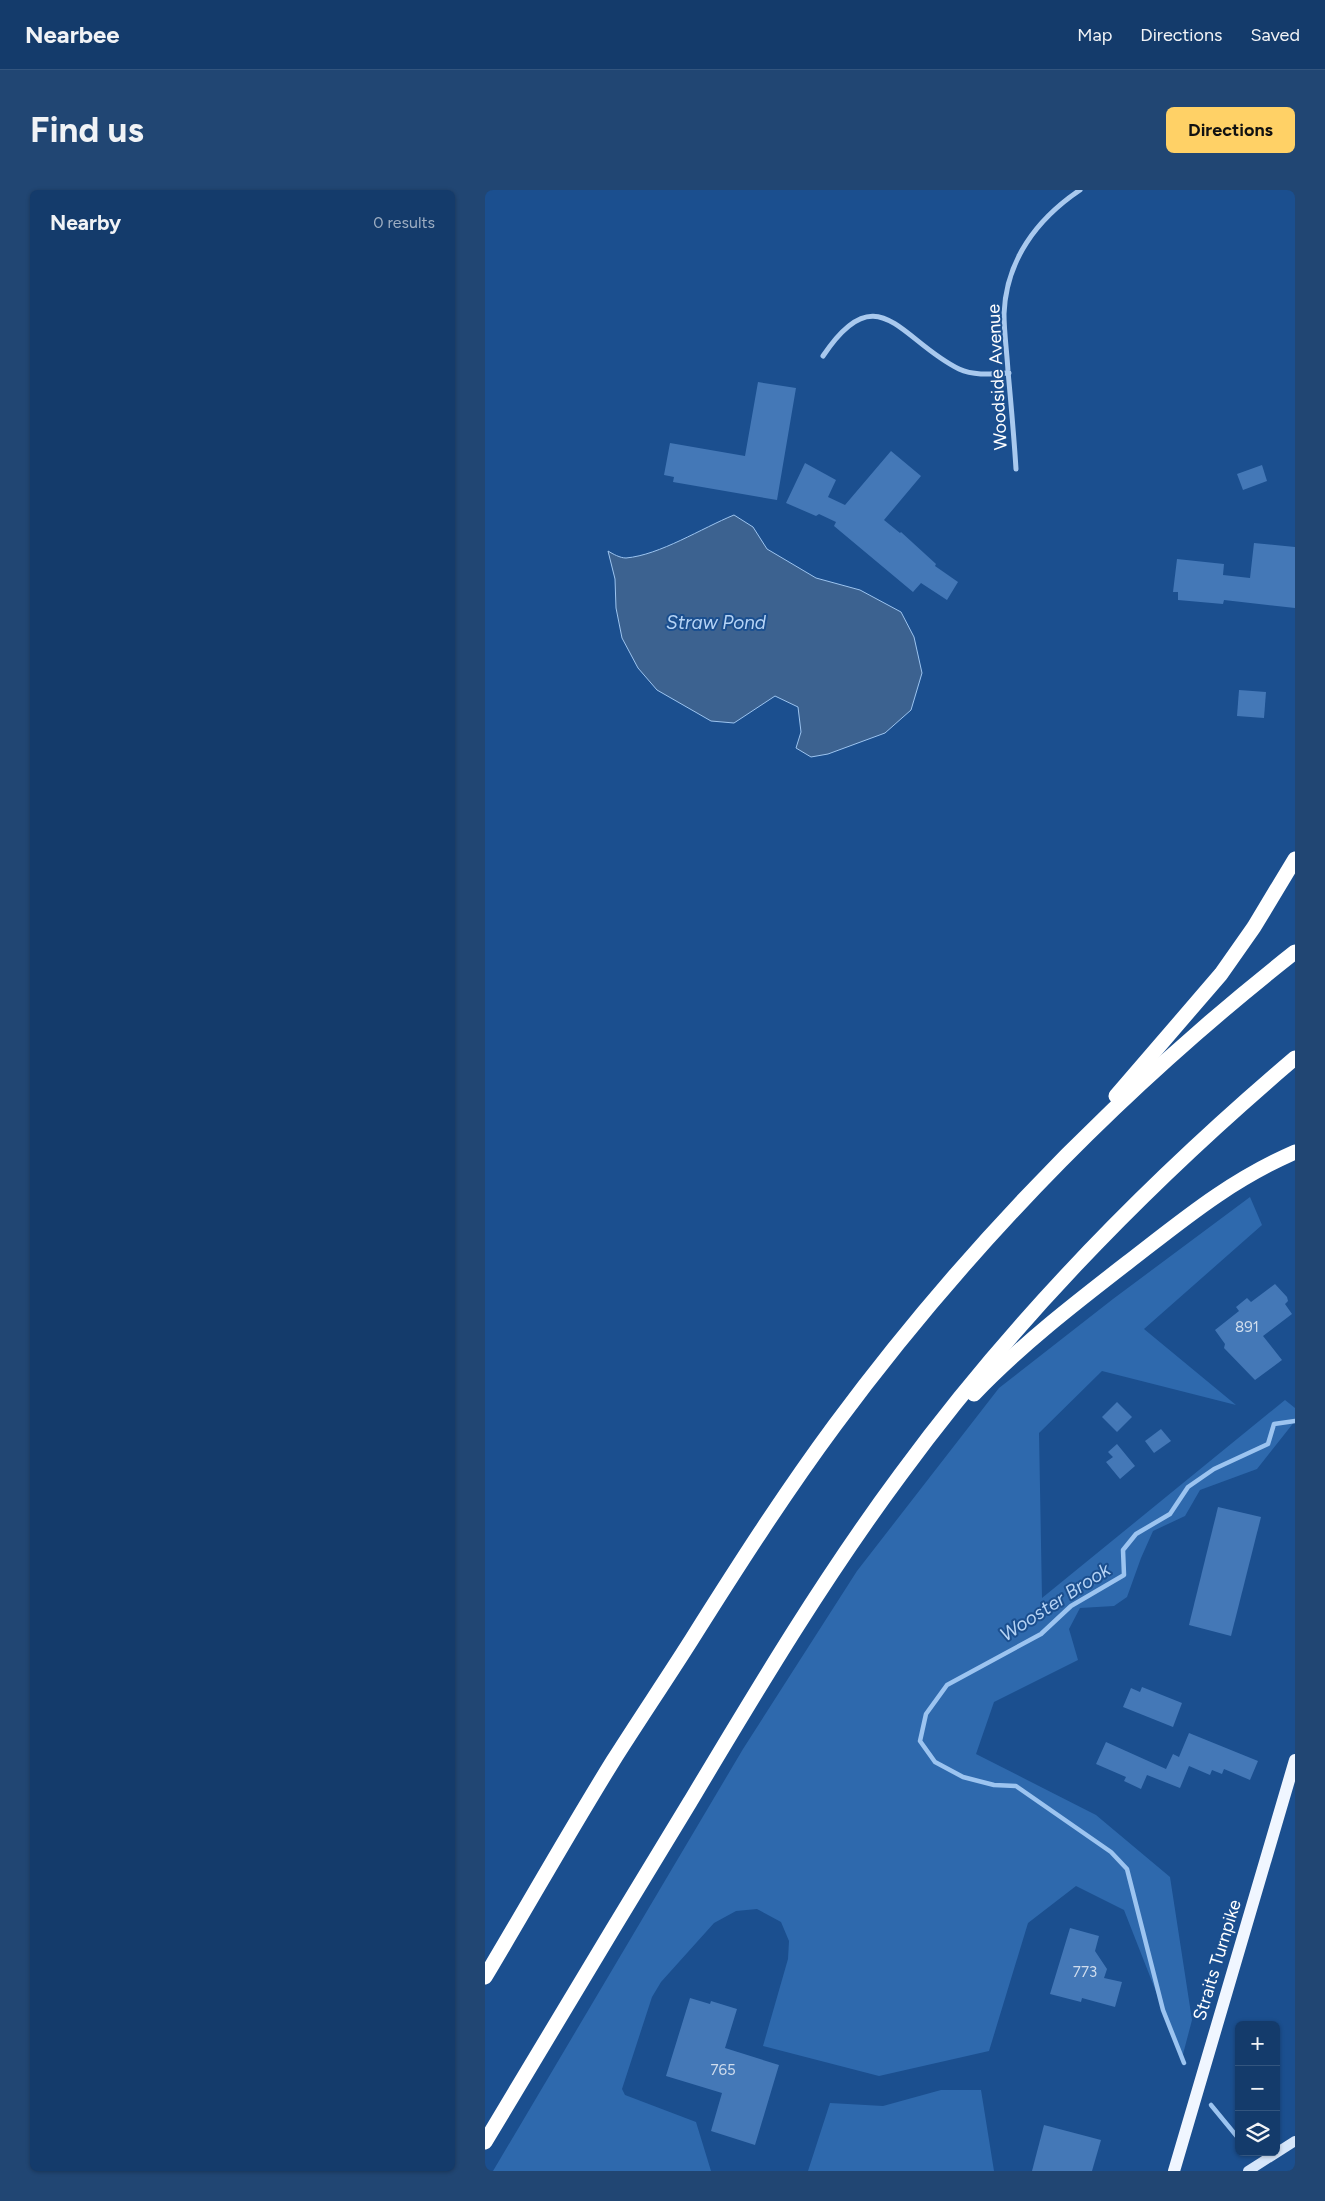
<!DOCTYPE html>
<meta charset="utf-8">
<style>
:root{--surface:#143b6b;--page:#214673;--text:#f1f3f6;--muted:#9dadc1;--line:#33557e;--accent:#ffd166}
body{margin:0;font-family:Figtree,sans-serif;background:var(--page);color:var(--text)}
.controls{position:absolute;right:15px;bottom:15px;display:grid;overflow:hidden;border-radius:8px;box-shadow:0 1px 4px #0004}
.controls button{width:45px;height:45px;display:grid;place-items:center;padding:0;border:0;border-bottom:1px solid var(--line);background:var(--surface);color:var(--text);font:25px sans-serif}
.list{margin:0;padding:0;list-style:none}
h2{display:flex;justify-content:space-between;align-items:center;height:65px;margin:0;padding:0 20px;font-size:21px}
h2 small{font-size:16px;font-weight:400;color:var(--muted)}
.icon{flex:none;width:28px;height:28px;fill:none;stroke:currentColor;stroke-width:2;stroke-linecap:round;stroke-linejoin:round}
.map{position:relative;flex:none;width:810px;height:1981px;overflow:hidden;border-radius:8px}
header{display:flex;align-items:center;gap:30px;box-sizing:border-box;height:70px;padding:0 25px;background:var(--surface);border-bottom:1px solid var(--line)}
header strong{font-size:24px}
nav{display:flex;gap:28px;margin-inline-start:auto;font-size:18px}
.intro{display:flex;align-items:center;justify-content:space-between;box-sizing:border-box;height:120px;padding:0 30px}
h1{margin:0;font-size:35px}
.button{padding:12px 22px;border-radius:8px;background:var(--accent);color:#111;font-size:18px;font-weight:700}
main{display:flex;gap:30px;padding:0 30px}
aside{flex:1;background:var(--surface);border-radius:8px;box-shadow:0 1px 4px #0004}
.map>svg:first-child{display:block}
.green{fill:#2e69ad}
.water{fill:#3c6290;stroke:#9cc4f0}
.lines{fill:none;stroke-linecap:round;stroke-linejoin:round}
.stream{stroke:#9cc4f0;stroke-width:4.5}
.building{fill:#4478b7}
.street{stroke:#a9c9ee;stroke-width:5}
.secondary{stroke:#d6e6fa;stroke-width:10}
.primary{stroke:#f0f6ff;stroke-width:12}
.highway{stroke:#fff;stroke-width:15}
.labels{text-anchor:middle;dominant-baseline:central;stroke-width:4;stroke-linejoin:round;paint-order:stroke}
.number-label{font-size:15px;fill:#d0dded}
.street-label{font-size:18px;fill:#fff;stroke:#1b4f8f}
.water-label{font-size:19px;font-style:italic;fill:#b5d3f5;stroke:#1b4f8f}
</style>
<header>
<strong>Nearbee</strong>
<nav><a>Map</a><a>Directions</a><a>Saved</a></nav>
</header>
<div class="intro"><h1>Find us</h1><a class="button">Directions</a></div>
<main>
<aside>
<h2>Nearby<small>0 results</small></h2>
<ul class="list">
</ul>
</aside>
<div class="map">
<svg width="810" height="1981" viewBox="0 0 810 1981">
<rect width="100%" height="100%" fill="#1b4f8f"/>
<g class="green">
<path d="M765,1007L777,1035L659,1139L751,1215L617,1181L554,1243L557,1408L800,1210L810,1218V1231L772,1279L715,1300L700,1326L668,1341L656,1368L642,1407L629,1416L595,1418L584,1439L593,1470L509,1512L491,1564L611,1625L685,1687L707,1830L697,1868L639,1720L591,1696L543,1733L504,1861L394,1886L278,1856L303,1769L304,1751L296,1732L272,1719L251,1721L229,1733L176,1792L167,1807L137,1899L140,1905L211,1932L226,1981H8L258,1559L372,1381L514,1198L628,1109Z"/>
<path d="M456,1900H496L509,1981H323L345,1913L398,1916Z"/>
</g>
<path class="water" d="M249,325L268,337L282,359L331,388L375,400L416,422L429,447L437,483L426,520L400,543L343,564L326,567L311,558L316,542L313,517L290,506L249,533L226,531L172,500L153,478L137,448L131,418L130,389L123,361C128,364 135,368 141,368C175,365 217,338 249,325Z"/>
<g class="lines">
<g class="stream">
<path d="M699,1873L678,1820L642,1679L626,1662L531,1596L509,1595L478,1587L450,1572L435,1551L441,1524L462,1495L556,1444L586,1416L639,1385L638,1360L651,1344L685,1324L703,1297L729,1279L783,1254L789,1234L810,1231"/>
<path d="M726,1915L754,1949"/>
</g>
</g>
<g class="building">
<path d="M273,192L311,198L292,310L188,292L189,287L179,285L185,253L260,266Z"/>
<path d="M406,261L436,286L399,330L415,343L416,342L451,374L450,376L473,392L462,410L436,393L428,402L349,336L351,332L334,324L331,326L301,313L320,273L351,290L343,307L360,315Z"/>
<path d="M777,275L782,291L758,300L752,284Z"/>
<path d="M769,353L810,357V418L739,410L738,414L693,410V402H688L692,369L739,374L738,385L765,388Z"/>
<path d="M754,500L781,502L779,528L752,526Z"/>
<path d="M790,1094L802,1107L803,1111L800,1114L807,1124L778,1146L797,1170L770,1190L739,1158L740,1154L730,1140L754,1121L751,1117L762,1108L766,1112Z"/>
<path d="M632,1212L647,1227L632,1242L617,1227Z"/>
<path d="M676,1239L686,1251L669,1263L660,1251Z"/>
<path d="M632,1254L650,1276L635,1289L621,1272L628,1267L623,1262Z"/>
<path d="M733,1317L776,1327L746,1446L704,1435Z"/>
<path d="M657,1497L697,1513L688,1537L638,1517L646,1498L655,1502Z"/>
<path d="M704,1543L773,1571L765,1590L739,1579L737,1584L727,1580L725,1585L704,1576L695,1598L662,1585L656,1599L639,1591L641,1587L611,1574L621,1552L681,1579L688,1564L694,1567Z"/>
<path d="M585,1738L614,1746L610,1761L622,1779L619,1788L637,1792L630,1817L597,1808L596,1812L565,1804Z"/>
<path d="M205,1808L225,1814L226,1811L252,1819L240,1858L294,1875L270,1955L226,1941L237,1903L181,1886Z"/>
<path d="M559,1935L616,1950L607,1981H547Z"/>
</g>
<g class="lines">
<g class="street">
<path d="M338,166C393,83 416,151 474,179C489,186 507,184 524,183"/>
<path d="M531,279C529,246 526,214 523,181C522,162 519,143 519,124C521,70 552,29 595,0"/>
</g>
<path class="secondary" d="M763,1981L810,1951"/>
<path class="primary" d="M689,1981L810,1570"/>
<g class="highway">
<path d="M631,906L736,784L769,737L810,669"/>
<path d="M489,1204C536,1155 589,1114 642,1073C699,1029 744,991 810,962"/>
<path d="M0,1787C43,1715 84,1642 128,1571C154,1530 181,1490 207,1449C253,1376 299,1304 350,1235C481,1058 637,898 810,762"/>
<path d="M0,1952C68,1838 136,1725 205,1612C272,1500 338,1389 416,1284C529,1130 664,992 810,868"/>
</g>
</g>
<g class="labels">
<g class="number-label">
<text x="762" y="1137">891</text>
<text x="600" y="1782">773</text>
<text x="238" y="1880">765</text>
</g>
<g class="street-label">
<text transform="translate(512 187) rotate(-93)">Woodside Avenue</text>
<text transform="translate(732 1770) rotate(-73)">Straits Turnpike</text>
</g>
<g class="water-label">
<text x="231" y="432">Straw Pond</text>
<text transform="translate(570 1412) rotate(-33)">Wooster Brook</text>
</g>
</g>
</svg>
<div class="controls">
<button>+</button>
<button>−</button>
<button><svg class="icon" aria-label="layers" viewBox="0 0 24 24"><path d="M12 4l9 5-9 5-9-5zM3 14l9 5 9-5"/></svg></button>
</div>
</div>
</main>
